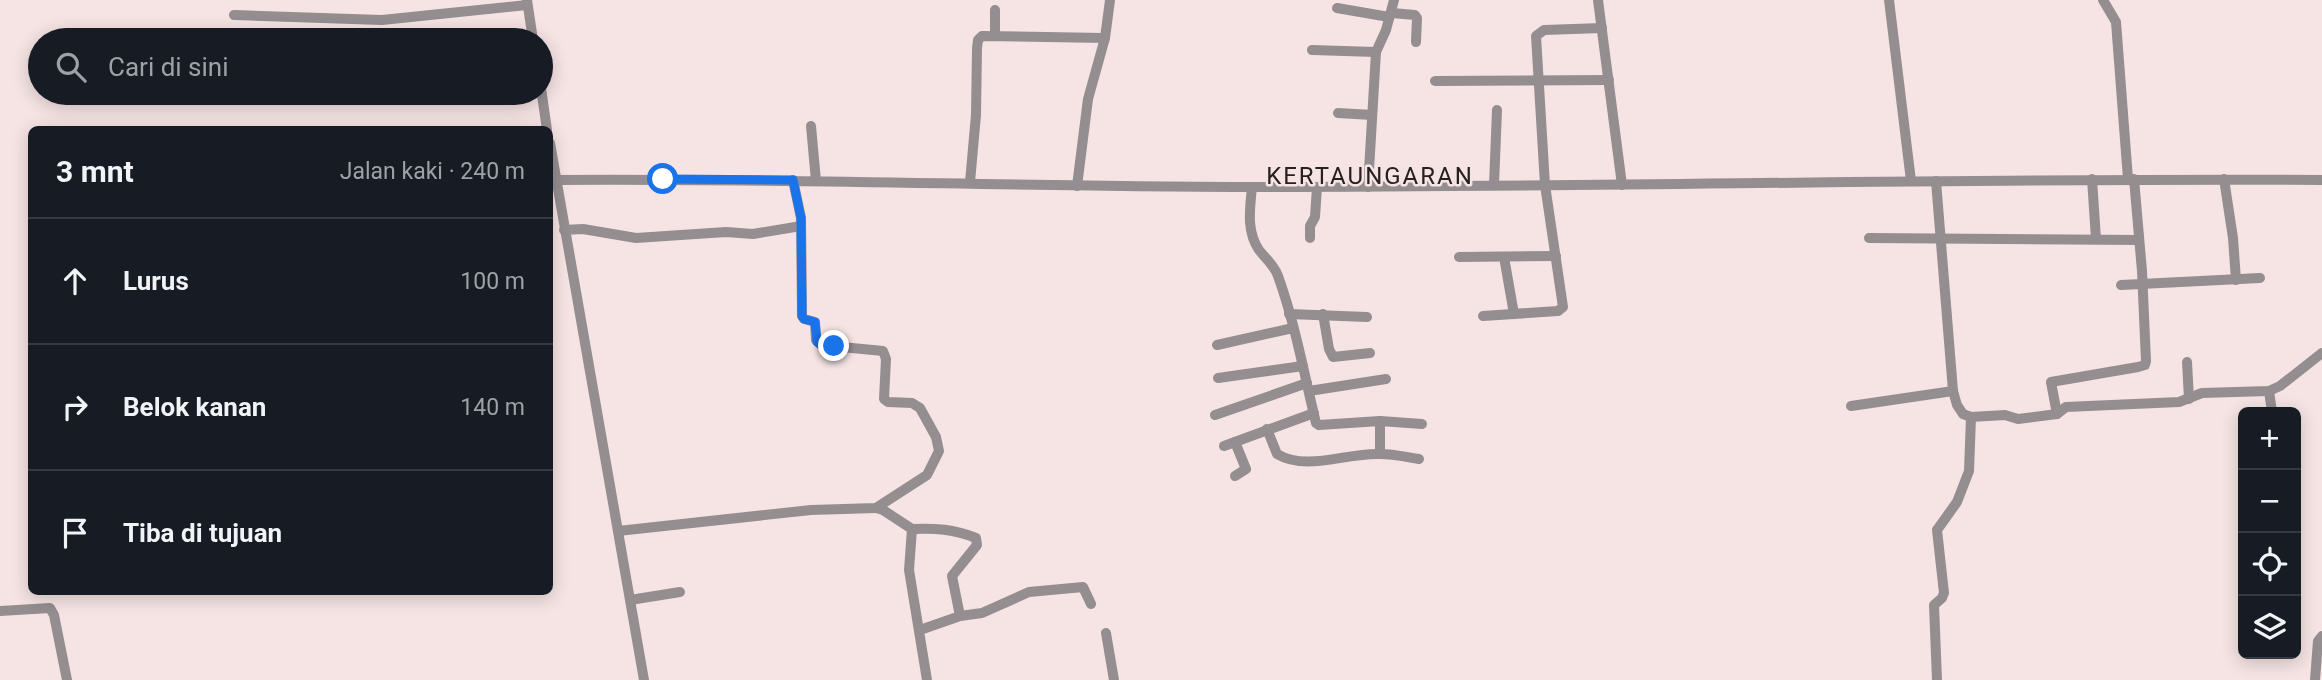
<!DOCTYPE html>
<html lang="id">
<meta charset="utf-8">
<style>
:root{--surface:#171b24;--page:#20242c;--text:#f1f3f6;--muted:#9ea1a6;--line:#363941}
body{margin:0;font-family:Roboto,sans-serif;background:var(--page);color:var(--text)}
.controls{position:absolute;right:21px;bottom:21px;display:grid;overflow:hidden;border-radius:10px;box-shadow:0 4px 18px #0003}
.controls button{width:63px;height:63px;display:grid;place-items:center;padding:0;border:0;border-bottom:2px solid var(--line);background:var(--surface);color:var(--text);font:35px sans-serif}
.stop{position:absolute;width:21px;height:21px;margin:-16px;border:5px solid #1a73e8;border-radius:50%;background:#fff}
.stop.end{background:#1a73e8;border-color:#fff;box-shadow:0 2px 7px #0008}
.list{margin:0;padding:0;list-style:none}
h2{display:flex;justify-content:space-between;align-items:center;height:91px;margin:0;padding:0 28px;font-size:30px}
h2 small{font-size:23px;font-weight:400;color:var(--muted)}
.list li{display:grid;grid-template-columns:46px 1fr auto;gap:21px;align-items:center;box-sizing:border-box;height:126px;padding:0 28px;border-top:2px solid var(--line)}
.list b{display:block;font-size:26px;white-space:nowrap}
.list em{font-size:23px;font-style:normal;color:var(--muted)}
.icon{flex:none;width:38px;height:38px;fill:none;stroke:currentColor;stroke-width:2;stroke-linecap:round;stroke-linejoin:round}
.map{position:relative;flex:none;width:2322px;height:680px;overflow:hidden}
.search{position:absolute;background:var(--surface);box-shadow:0 4px 18px #0003;left:28px;top:28px;width:525px;height:77px;display:flex;align-items:center;gap:18px;box-sizing:border-box;padding:0 24px;border-radius:38px;color:var(--muted);font-size:26px}
.panel{position:absolute;background:var(--surface);box-shadow:0 4px 18px #0003;left:28px;top:126px;width:525px;height:469px;border-radius:10px}
.map>svg:first-child{display:block}
.lines{fill:none;stroke-linecap:round;stroke-linejoin:round}
.minor{stroke:#958e91;stroke-width:10}
.route{stroke:#1a73e8;stroke-width:9}
.labels{text-anchor:middle;dominant-baseline:central;stroke-width:5;stroke-linejoin:round;paint-order:stroke}
.quarter-label{font-size:24px;letter-spacing:2px;fill:#262020;stroke:#f6e4e4}
</style>
<div class="map">
<svg width="2322" height="680" viewBox="0 0 2322 680">
<rect width="100%" height="100%" fill="#f6e4e4"/>
<g class="lines">
<g class="minor">
<path d="M527,0L533,40"/>
<path d="M1598,0L1622,185"/>
<path d="M1889,0L1911,181"/>
<path d="M2103,0L2116,22L2128,179"/>
<path d="M1337,8L1389,17"/>
<path d="M1392,13L1415,15L1417,18L1416,42"/>
<path d="M234,15L382,20L527,5"/>
<path d="M995,35V10"/>
<path d="M1312,50L1376,52"/>
<path d="M1435,81L1609,80"/>
<path d="M541,88L547,130"/>
<path d="M1338,113L1372,115"/>
<path d="M811,126L816,181"/>
<path d="M550,143L644,680"/>
<path d="M2092,179L2096,239"/>
<path d="M2224,179L2233,238L2236,280"/>
<path d="M555,180C789,178 1023,187 1257,187C1612,187 1967,178 2322,180"/>
<path d="M1936,181L1953,391L1957,405L1963,414L1971,417L2005,415L2018,419L2057,414L2066,407L2179,402L2202,393L2269,391L2280,386L2322,353"/>
<path d="M970,182L976,115L977,48L978,40L982,36L1105,38"/>
<path d="M1494,185L1497,110"/>
<path d="M1077,186L1088,99L1105,38L1110,0"/>
<path d="M1252,187C1250,208 1246,231 1259,250C1266,259 1274,265 1278,276C1295,323 1304,374 1316,423L1319,425L1380,421V454"/>
<path d="M1368,187L1376,52L1386,30L1394,0"/>
<path d="M564,230L583,229L636,238L726,232L753,234L801,226"/>
<path d="M1310,238V226L1315,217L1317,187"/>
<path d="M1869,238L2139,240"/>
<path d="M1459,257L1556,256"/>
<path d="M1504,257L1514,314"/>
<path d="M2121,285L2260,278"/>
<path d="M1289,314L1367,317"/>
<path d="M1323,314L1329,349L1333,357L1370,353"/>
<path d="M1483,316L1558,311L1563,307L1545,185L1536,36L1544,30L1602,28"/>
<path d="M1217,345L1293,328"/>
<path d="M2187,362L2189,399"/>
<path d="M1218,378L1303,366"/>
<path d="M1309,391L1386,379"/>
<path d="M2269,391L2272,412"/>
<path d="M1851,406L1953,391"/>
<path d="M2057,414L2051,382L2138,367L2145,365L2146,361L2142,271L2134,179"/>
<path d="M1215,415L1307,383"/>
<path d="M1380,421L1422,424"/>
<path d="M1267,429L1277,454C1307,472 1348,452 1380,454C1393,454 1406,457 1419,459"/>
<path d="M1224,446L1314,413"/>
<path d="M1235,476L1246,469L1235,442"/>
<path d="M876,508L883,510L912,529L909,570L927,680"/>
<path d="M912,529C935,528 954,529 976,538L977,545L952,576L960,616L920,630"/>
<path d="M618,531L811,510L876,508L927,475L939,451L936,437L920,408L912,403L888,402L884,399L886,359L883,351L821,345L816,340L815,322L804,319L802,316L801,218L793,180"/>
<path d="M630,600L680,592"/>
<path d="M0,611L50,608L54,615L67,680"/>
<path d="M960,616L982,613L1029,592L1083,587L1091,604"/>
<path d="M1106,633L1114,680"/>
<path d="M1937,680L1934,605L1942,598L1944,593L1937,530L1957,502L1969,471L1971,417"/>
<path d="M2315,680L2318,641L2322,636"/>
</g>
</g>
<g class="lines">
<path class="route" d="M663,179L793,180L801,218L802,316L804,319L815,322L817,342L821,345L834,346"/>
</g>
<g class="labels">
<g class="quarter-label">
<text x="1370" y="176">KERTAUNGARAN</text>
</g>
</g>
</svg>
<div class="controls">
<button>+</button>
<button>−</button>
<button><svg class="icon" aria-label="locate" viewBox="0 0 24 24"><circle cx="12" cy="12" r="6"/><path d="M12 2v4M12 18v4M2 12h4M18 12h4"/></svg></button>
<button><svg class="icon" aria-label="layers" viewBox="0 0 24 24"><path d="M12 4l9 5-9 5-9-5zM3 14l9 5 9-5"/></svg></button>
</div>
<div class="stop" style="left:663px;top:179px"></div>
<div class="stop end" style="left:834px;top:346px"></div>
<div class="search"><svg class="icon" aria-label="search" viewBox="0 0 24 24"><circle cx="10" cy="10" r="6"/><path d="M15 15l6 6"/></svg>Cari di sini</div>
<section class="panel">
<h2>3 mnt<small>Jalan kaki · 240 m</small></h2>
<ul class="list">
<li><svg class="icon" aria-label="ahead" viewBox="0 0 24 24"><path d="M12 20V5M6 11l6-6 6 6"/></svg><div><b>Lurus</b></div><em>100 m</em></li>
<li><svg class="icon" aria-label="right" viewBox="0 0 24 24"><path d="M7 20v-9h11M14 6l5 5-5 5"/></svg><div><b>Belok kanan</b></div><em>140 m</em></li>
<li><svg class="icon" aria-label="arrive" viewBox="0 0 24 24"><path d="M6 21V4h12l-3 4 3 4H6"/></svg><div><b>Tiba di tujuan</b></div></li>
</ul>
</section>
</div>
